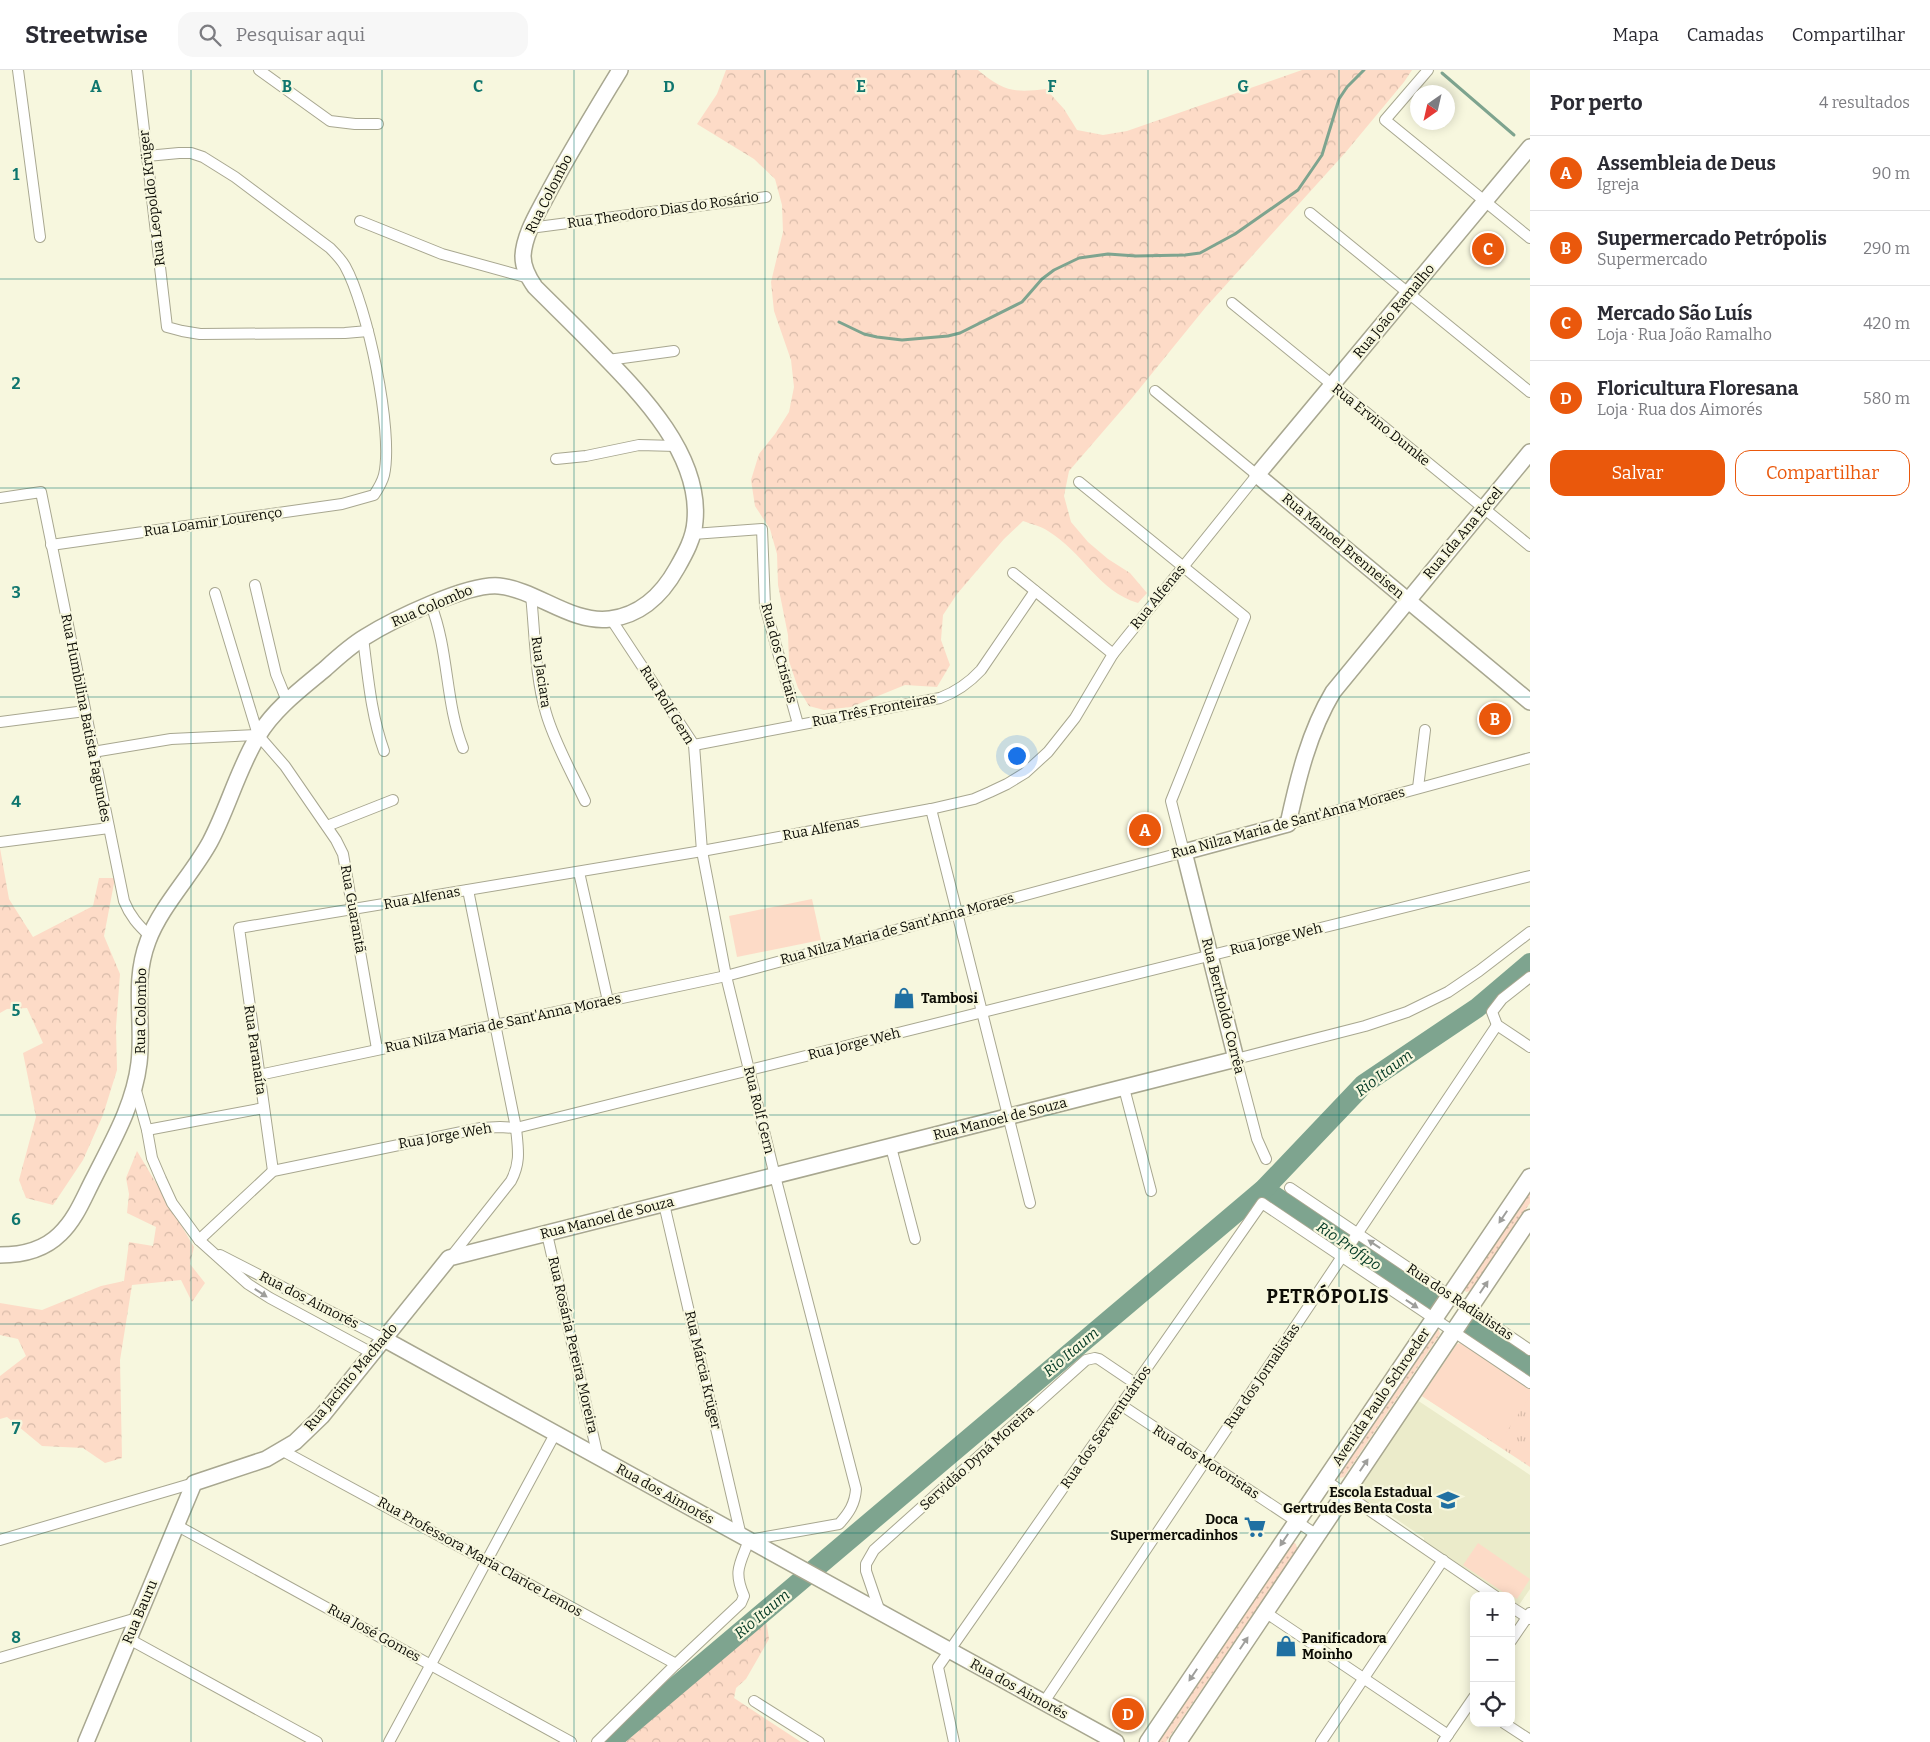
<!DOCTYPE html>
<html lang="pt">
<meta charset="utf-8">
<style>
:root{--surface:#fff;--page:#f7f7f7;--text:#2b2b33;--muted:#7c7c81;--line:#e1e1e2;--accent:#ea580c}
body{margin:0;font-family:Bitter,serif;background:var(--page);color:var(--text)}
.controls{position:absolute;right:15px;bottom:15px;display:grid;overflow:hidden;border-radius:10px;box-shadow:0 2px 12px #0003}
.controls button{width:45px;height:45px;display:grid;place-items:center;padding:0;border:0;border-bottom:1px solid var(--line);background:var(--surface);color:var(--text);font:25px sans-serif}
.compass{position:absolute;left:1410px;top:15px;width:45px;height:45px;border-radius:50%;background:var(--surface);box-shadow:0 2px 12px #0003;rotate:214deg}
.you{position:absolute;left:1016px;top:685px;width:18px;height:18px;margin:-12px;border:4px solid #fff;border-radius:50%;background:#1a73e8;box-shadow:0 0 0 8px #1a73e833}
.badge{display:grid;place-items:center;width:32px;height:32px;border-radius:50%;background:var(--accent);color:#fff;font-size:16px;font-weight:700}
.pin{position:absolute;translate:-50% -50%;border:2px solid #fff;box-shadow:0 1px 5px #0006}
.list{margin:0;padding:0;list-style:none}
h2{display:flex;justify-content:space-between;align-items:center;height:65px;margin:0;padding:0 20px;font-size:21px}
h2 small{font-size:16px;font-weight:400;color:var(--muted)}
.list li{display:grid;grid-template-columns:32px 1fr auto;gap:15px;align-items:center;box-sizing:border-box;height:75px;padding:0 20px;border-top:1px solid var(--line)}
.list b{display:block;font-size:19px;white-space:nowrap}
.list p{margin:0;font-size:16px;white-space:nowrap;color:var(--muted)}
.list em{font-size:16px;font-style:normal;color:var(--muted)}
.actions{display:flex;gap:10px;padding:15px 20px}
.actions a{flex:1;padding:11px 0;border:1px solid var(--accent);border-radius:15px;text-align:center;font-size:18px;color:var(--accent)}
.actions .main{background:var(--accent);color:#fff}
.icon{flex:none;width:28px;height:28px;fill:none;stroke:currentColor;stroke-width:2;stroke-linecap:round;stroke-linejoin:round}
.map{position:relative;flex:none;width:1530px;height:1672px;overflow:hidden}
header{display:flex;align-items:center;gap:30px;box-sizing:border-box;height:70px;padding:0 25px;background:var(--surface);border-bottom:1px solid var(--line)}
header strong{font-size:24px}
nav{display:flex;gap:28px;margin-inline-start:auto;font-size:18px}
.search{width:350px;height:45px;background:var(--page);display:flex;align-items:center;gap:12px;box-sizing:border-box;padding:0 18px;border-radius:15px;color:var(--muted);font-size:19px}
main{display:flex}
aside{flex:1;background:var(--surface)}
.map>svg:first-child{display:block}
.built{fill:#ebebca}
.grass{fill:url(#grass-dots)}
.forest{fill:url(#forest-crowns)}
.park{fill:url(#park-tufts)}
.pitch{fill:#fddbc7}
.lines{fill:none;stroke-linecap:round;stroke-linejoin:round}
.stream{stroke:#7ea48f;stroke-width:3}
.river{stroke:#7ea48f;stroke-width:20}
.street-casing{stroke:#a8a790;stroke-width:12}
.secondary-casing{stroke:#a8a790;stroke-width:18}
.primary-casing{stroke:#a8a790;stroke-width:19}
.street{stroke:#fff;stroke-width:10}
.secondary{stroke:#fff;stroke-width:15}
.primary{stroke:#fff;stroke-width:16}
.oneway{fill:#9e9e9b}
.grid{fill:none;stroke:#0f766e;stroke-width:1;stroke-opacity:0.55}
.labels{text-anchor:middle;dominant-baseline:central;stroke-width:4.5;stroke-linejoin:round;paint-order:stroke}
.street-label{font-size:14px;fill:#0c0c05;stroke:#f7f7de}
.poi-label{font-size:14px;font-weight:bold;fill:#0c0c05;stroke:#f7f7de;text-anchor:start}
.water-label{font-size:15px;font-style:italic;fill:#013722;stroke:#f7f7de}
.district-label{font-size:19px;font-weight:bold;letter-spacing:1px;fill:#0c0c05;stroke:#f7f7de}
.grid-label{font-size:16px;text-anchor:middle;font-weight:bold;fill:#0f766e;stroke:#f7f7de;stroke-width:4.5;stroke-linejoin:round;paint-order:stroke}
</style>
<header>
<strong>Streetwise</strong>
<div class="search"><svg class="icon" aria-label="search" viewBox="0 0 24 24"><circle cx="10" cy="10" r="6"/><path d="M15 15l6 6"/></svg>Pesquisar aqui</div>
<nav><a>Mapa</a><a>Camadas</a><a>Compartilhar</a></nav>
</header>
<main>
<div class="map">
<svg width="1530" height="1672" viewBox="0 0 1530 1672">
<defs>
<pattern id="grass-dots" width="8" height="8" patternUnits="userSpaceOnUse" patternTransform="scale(1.25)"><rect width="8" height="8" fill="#fddbc7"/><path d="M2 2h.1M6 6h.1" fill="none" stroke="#d8bba9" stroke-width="1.8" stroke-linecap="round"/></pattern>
<pattern id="forest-crowns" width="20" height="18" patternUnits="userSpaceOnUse" patternTransform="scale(1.25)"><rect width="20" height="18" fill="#fddbc7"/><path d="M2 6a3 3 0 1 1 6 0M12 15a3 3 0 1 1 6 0" fill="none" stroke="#d8bba9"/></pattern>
<pattern id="park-tufts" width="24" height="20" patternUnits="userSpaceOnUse" patternTransform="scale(1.25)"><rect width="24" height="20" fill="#fddbc7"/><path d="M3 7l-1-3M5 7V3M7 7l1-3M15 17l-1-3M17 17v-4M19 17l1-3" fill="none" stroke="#d8bba9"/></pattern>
</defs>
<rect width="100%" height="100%" fill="#f7f7de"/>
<path class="built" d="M1417,1330L1530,1405V1519L1519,1535L1511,1530V1526H1505L1424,1471V1468L1377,1436L1354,1425Z"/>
<g class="grass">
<path d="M1530,1120V1133L1470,1221L1466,1222L1464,1219Z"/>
<path d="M1434,1260H1439L1440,1264L1344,1407L1340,1408L1338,1405Z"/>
<path d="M1293,1472L1296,1474L1297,1479L1166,1672H1158Z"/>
</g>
<g class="forest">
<path d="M726,0H978C1003,21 1013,23 1046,19L1064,39L1077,60L1103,65L1127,61L1302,0H1412L1404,12L1345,83L1205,238L1132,328L1069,401L1064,426L1071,452L1088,472L1108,489L1130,503L1147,523L1138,533C1098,521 1083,482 1048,461C1041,456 1031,454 1023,451L1004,469L957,524L943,545L941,570L950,595L937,617L905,615L851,637L824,640L809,636L798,618L789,591L788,565L778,515L777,484L770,459L755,436L751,410L759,384L775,364L789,342L794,317L791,290L774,241L771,212L783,162L782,135L775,109L754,89L697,54L717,24Z"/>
<path d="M0,778L9,829L33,867L93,836L99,808H115L104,866L120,904L116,957L117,1000L103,1045L83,1090L53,1135L26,1128L19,1110L36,1047L23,983L43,973L27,938L7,939L0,943Z"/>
<path d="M137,1081L194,1177L190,1194L205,1213L192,1232L181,1210L132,1215L120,1290L122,1388L105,1393L83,1378L42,1376L7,1347L0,1349V1306L26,1286L18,1269L0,1265V1233L42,1240L101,1216L124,1211L129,1172L153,1176L156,1157L127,1143L129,1124L126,1108Z"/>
<path d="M766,1549L769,1569L746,1609L736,1618L734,1628L801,1672H618L645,1646L740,1568L745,1569Z"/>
</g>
<path class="park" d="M1457,1274L1530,1317V1397L1422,1326Z"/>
<g class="pitch">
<path d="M812,829L821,870L737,887L729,846Z"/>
<path d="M1465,1272L1530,1317V1326L1498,1375L1422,1326L1457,1274Z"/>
<path d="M1478,1473L1530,1509L1517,1529L1507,1522L1506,1524L1463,1495Z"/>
</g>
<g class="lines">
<g class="stream">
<path d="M1442,3L1514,65"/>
<path d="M839,252L864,264L877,267L902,270L948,266L960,263L1022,232L1042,209L1054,200L1079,188L1108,184L1136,186L1185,185L1200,183L1235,164L1298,120L1322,85L1339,29L1347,17L1364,0"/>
</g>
<g class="river">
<path d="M1264,1119L1434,1233"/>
<path d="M1469,1257L1530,1298"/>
<path d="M610,1672L1264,1119L1364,1014L1477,938L1530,893"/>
</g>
<g class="street-casing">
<g id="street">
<path d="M18,0L40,167"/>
<path d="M137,0L167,257L182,261L200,264L345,263L368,261"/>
<path d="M259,0L330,51L355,54H378"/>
<path d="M1428,0L1385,50L1530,168"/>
<path d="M1310,143L1530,322"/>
<path d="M360,151L442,184L529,208"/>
<path d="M530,158L766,127"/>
<path d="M1232,233L1530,476"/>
<path d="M608,290L674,281"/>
<path d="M556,389L586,386L639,375L676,376"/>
<path d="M0,428L41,422L124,831C130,846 138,855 150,866"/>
<path d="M693,464L762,459L765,536L798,654"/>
<path d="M51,475L342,434L374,425C378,419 382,413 384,405C394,362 367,235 345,196C341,189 336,184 330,178L235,107L203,87L191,83H179L147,86"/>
<path d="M1013,503L1113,584"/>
<path d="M255,515L276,604L287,631"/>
<path d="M215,523L258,665L285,696L336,770L343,784L377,979"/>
<path d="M531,525C535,564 535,606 546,643C555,674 572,703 585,731"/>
<path d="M431,535C449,581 445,632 463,678"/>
<path d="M363,568C368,606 371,645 384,681"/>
<path d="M0,652L85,641"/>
<path d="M694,675L940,628C956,622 969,613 981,600L1035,521"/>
<path d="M93,682L171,669L258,665"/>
<path d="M1418,718L1425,660"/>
<path d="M931,739L1030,1133"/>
<path d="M1288,754L1530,688"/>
<path d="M327,756L393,730"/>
<path d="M0,772L109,758"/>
<path d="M579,802L608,931"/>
<path d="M1530,907L1502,929L1492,942L1497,955L1530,977"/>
<path d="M259,1005L726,906L1184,782L1171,731L1245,547L1079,412"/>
<path d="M135,1017L147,1060L152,1088L161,1109L172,1133L199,1170L248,1214L270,1228L372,1283"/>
<path d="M1124,1018L1151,1121"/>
<path d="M147,1060L264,1038"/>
<path d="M891,1077L915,1169"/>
<path d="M1266,1089L1257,1069L1236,989L1365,956L1407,942L1448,922L1479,901L1530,862"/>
<path d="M273,1101L239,858L702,781L931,739L974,729L990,722L1007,714L1025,703L1048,682L1075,648L1113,584L1257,405L1155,321"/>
<path d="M1290,1118L1530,1280"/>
<path d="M664,1134L741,1466"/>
<path d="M547,1164L598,1387"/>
<path d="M199,1170L273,1101L481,1058L500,1057L516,1058L1530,806"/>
<path d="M220,1185L384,1269"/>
<path d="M450,1188L511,1111C521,1092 518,1079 516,1058L468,820"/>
<path d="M1121,1335L1317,1465"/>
<path d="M283,1381L676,1594"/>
<path d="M1325,1410L1495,1526"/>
<path d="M176,1455L571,1672"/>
<path d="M0,1470L194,1413"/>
<path d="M1511,1537L1530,1549"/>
<path d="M880,1542L866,1501V1494L874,1480L1086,1290L1095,1288L1099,1289L1136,1314"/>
<path d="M1265,1542L1448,1665"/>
<path d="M129,1569L317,1672"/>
<path d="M1511,1571L1530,1543"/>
<path d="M0,1588L137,1548"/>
<path d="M754,1631L819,1672"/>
<path d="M1044,1632L1497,955"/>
<path d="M1504,1653L1530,1670"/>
<path d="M389,1672L555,1364"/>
<path d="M597,1672L676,1594L741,1533L744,1526C733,1501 740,1494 749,1470L839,1454C849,1443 855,1434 856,1419L775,1106L726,906L702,781L694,675L611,549"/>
<path d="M954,1672L938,1597L1262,1133L1530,1313"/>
<path d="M1321,1672L1443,1490"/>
<path d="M1443,1672L1474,1627"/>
</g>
</g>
<g class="secondary-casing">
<g id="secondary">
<path d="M1530,77L1257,405L1530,632"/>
<path d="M0,1185C22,1185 44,1180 60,1164C76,1149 84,1127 94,1108C112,1072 134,1035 139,993C144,951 132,913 148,871C161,836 192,805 210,772C228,738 238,699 258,666C274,639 301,619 325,599C337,588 350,576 365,567C392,550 468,513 499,516C537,520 571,554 610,549C641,545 662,525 677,498C685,484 694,468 695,451C701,384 640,323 597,279C577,258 556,238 535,217C528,207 523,198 523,186C524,166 536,146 545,129C568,85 594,43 620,0"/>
<path d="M384,1269L1116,1672"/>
<path d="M86,1672L194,1413L266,1389L295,1372L322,1346L449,1188L1236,989L1184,782L1288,754C1298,708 1309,662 1333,622L1530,382"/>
</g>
</g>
<g class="primary-casing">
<g id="primary">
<path d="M1148,1672L1530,1107"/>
<path d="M1178,1672L1530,1148"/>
</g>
</g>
<use href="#street" class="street"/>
<use href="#secondary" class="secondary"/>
<use href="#primary" class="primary"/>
</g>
<defs><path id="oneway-solid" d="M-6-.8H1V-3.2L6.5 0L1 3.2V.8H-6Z" transform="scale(1.25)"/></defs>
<g class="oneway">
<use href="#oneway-solid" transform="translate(1503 1147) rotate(124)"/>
<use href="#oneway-solid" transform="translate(1374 1174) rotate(-146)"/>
<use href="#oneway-solid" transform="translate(1484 1217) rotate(-56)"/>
<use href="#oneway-solid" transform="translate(261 1223) rotate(33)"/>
<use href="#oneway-solid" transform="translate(1412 1234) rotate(34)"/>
<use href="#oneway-solid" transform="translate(1364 1395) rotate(-56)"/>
<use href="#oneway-solid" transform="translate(1284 1470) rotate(124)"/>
<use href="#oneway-solid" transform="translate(1244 1573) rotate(-56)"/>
<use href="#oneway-solid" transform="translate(1193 1605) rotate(124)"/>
</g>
<path class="grid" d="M191,0V1672M382,0V1672M574,0V1672M765,0V1672M956,0V1672M1148,0V1672M1339,0V1672M0,209H1530M0,418H1530M0,627H1530M0,836H1530M0,1045H1530M0,1254H1530M0,1463H1530"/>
<defs>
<g id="shop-bare" transform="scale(1.725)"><path d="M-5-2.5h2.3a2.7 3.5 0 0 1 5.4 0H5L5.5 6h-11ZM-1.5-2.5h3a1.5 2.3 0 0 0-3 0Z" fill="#2070a2" stroke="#f7f7de" stroke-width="2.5" paint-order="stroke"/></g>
<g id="school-bare" transform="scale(1.725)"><path d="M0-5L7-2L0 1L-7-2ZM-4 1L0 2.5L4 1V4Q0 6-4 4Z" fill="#2070a2" stroke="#f7f7de" stroke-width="2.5" paint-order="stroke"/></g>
<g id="supermarket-bare" transform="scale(1.725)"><path d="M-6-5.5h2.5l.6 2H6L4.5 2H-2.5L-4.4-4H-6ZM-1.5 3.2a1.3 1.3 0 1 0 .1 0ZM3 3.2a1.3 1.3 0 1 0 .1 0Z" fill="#2070a2" stroke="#f7f7de" stroke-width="2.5" paint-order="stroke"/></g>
</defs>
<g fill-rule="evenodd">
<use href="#shop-bare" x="904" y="928"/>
<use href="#school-bare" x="1448" y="1430"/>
<use href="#supermarket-bare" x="1255" y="1457"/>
<use href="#shop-bare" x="1286" y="1576"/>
</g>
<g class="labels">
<g class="street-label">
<text transform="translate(549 124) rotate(-63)">Rua Colombo</text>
<text transform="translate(152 128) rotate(-97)">Rua Leopoldo Krüger</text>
<text transform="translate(663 140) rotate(-8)">Rua Theodoro Dias do Rosário</text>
<text transform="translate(1394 241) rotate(-50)">Rua João Ramalho</text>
<text transform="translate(1381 355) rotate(39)">Rua Ervino Dumke</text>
<text transform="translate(213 452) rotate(-8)">Rua Loamir Lourenço</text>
<text transform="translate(1463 463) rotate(-50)">Rua Ida Ana Eccel</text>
<text transform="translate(1343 476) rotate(40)">Rua Manoel Brenneisen</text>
<text transform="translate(1158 527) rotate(-51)">Rua Alfenas</text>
<text transform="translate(432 536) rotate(-23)">Rua Colombo</text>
<text transform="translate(779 583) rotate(75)">Rua dos Cristais</text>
<text transform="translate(541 602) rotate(82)">Rua Jaciara</text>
<text transform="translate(667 635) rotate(58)">Rua Rolf Gern</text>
<text transform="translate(874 640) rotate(-11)">Rua Três Fronteiras</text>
<text transform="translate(86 648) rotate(79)">Rua Humbilina Batista Fagundes</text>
<text transform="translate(1288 753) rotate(-15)">Rua Nilza Maria de Sant'Anna Moraes</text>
<text transform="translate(821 759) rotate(-10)">Rua Alfenas</text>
<text transform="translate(422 828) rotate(-10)">Rua Alfenas</text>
<text transform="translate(353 839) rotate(80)">Rua Guarantã</text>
<text transform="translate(897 859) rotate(-15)">Rua Nilza Maria de Sant'Anna Moraes</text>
<text transform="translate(1276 869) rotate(-14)">Rua Jorge Weh</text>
<text transform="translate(1223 936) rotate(76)">Rua Bertholdo Corrêa</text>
<text transform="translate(141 941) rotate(-89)">Rua Colombo</text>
<text transform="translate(503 953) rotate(-12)">Rua Nilza Maria de Sant'Anna Moraes</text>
<text transform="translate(854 974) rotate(-14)">Rua Jorge Weh</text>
<text transform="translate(255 980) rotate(82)">Rua Paranaíta</text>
<text transform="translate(759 1040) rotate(76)">Rua Rolf Gern</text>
<text transform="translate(1000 1049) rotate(-14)">Rua Manoel de Souza</text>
<text transform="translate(445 1066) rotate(-10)">Rua Jorge Weh</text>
<text transform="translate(607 1148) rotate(-14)">Rua Manoel de Souza</text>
<text transform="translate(309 1230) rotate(27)">Rua dos Aimorés</text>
<text transform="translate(1460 1232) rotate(34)">Rua dos Radialistas</text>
<text transform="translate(573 1275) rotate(77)">Rua Rosária Pereira Moreira</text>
<text transform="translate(703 1300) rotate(77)">Rua Márcia Krüger</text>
<text transform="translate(1262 1306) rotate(-56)">Rua dos Jornalistas</text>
<text transform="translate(351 1307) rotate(-50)">Rua Jacinto Machado</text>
<text transform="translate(1381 1327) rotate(-56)">Avenida Paulo Schroeder</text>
<text transform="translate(1106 1357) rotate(-55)">Rua dos Serventuários</text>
<text transform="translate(977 1388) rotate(-42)">Servidão Dyná Moreira</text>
<text transform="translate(1206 1392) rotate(33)">Rua dos Motoristas</text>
<text transform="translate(665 1424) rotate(29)">Rua dos Aimorés</text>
<text transform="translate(480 1487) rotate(29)">Rua Professora Maria Clarice Lemos</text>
<text transform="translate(140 1542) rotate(-67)">Rua Bauru</text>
<text transform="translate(374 1563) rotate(29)">Rua José Gomes</text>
<text transform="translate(1019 1619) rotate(29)">Rua dos Aimorés</text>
</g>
<g class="poi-label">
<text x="921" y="928">Tambosi</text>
<text x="1432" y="1422" text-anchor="end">Escola Estadual<tspan x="1432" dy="16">Gertrudes Benta Costa</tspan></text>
<text x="1238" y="1449" text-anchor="end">Doca<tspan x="1238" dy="16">Supermercadinhos</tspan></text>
<text x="1302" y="1568">Panificadora<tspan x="1302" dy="16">Moinho</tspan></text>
</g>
<g class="water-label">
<text transform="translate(1384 1003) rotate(-37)">Rio Itaum</text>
<text transform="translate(1349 1176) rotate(34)">Rio Profipo</text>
<text transform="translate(1071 1282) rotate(-40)">Rio Itaum</text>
<text transform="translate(762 1544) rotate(-40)">Rio Itaum</text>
</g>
<g class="district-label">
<text x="1328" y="1226">PETRÓPOLIS</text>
</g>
</g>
<g class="grid-label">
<text x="96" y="22">A</text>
<text x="287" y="22">B</text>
<text x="478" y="22">C</text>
<text x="669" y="22">D</text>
<text x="861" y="22">E</text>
<text x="1052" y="22">F</text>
<text x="1243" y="22">G</text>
<text x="16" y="110">1</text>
<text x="16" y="319">2</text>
<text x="16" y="528">3</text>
<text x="16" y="737">4</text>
<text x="16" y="946">5</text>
<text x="16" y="1155">6</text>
<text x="16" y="1364">7</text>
<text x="16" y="1573">8</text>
</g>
</svg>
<div class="controls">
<button>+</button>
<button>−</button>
<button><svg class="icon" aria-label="locate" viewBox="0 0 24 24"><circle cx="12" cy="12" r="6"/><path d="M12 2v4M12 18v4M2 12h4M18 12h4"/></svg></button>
</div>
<svg class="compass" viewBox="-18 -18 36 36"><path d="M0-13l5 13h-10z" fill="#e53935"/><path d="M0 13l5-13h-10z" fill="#7c7c81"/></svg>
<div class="you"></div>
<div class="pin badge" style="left:1145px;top:760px">A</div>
<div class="pin badge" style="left:1495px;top:649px">B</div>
<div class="pin badge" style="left:1488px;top:179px">C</div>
<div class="pin badge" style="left:1128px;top:1644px">D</div>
</div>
<aside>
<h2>Por perto<small>4 resultados</small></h2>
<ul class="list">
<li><span class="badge">A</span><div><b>Assembleia de Deus</b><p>Igreja</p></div><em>90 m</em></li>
<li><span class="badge">B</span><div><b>Supermercado Petrópolis</b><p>Supermercado</p></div><em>290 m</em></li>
<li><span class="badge">C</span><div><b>Mercado São Luís</b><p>Loja · Rua João Ramalho</p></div><em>420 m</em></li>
<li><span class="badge">D</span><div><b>Floricultura Floresana</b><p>Loja · Rua dos Aimorés</p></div><em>580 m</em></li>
</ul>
<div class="actions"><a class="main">Salvar</a><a>Compartilhar</a></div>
</aside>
</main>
